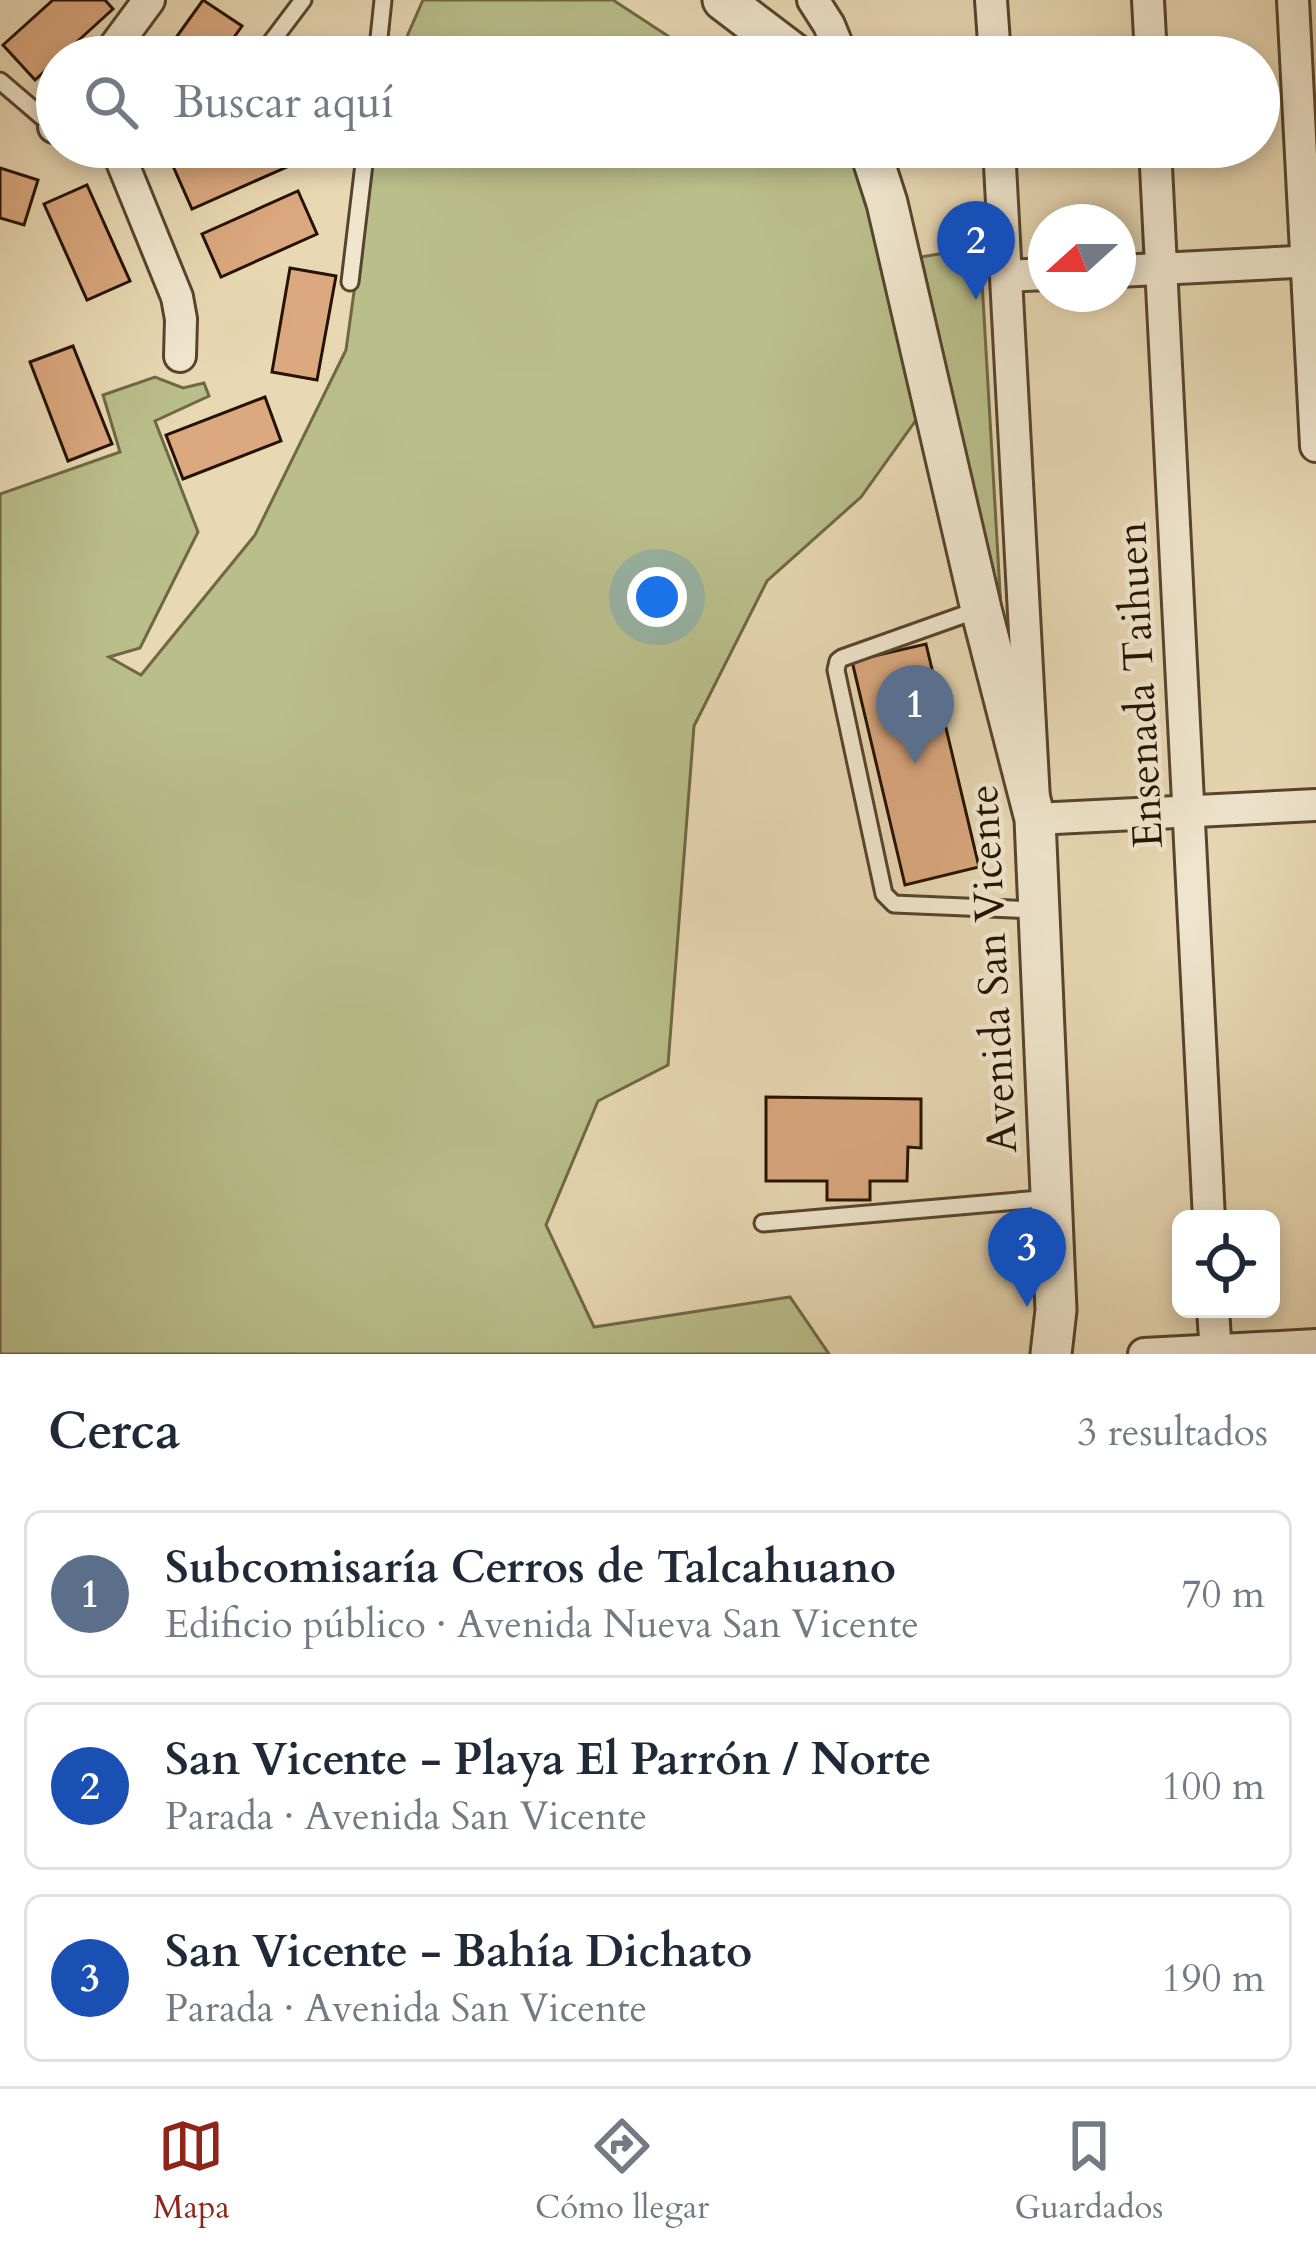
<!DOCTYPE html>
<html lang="es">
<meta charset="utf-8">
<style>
:root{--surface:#fff;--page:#f2f2f3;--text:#1f2937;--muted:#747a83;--line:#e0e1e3;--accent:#8f2418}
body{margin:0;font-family:Cardo,serif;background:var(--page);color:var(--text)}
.controls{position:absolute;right:36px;bottom:36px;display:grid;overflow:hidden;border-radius:18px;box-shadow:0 6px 18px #0003}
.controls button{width:108px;height:108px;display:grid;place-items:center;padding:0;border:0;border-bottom:3px solid var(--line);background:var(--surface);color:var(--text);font:60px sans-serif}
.compass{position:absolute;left:1028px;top:204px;width:108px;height:108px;border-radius:50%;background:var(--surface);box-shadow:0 6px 18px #0003;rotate:249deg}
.you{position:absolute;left:657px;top:597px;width:42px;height:42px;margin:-30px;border:9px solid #fff;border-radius:50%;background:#1a73e8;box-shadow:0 0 0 18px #1a73e833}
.badge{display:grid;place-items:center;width:78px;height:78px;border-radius:50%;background:var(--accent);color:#fff;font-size:39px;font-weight:700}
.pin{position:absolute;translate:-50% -99px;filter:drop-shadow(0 3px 6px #0008)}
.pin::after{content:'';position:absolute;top:63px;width:42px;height:36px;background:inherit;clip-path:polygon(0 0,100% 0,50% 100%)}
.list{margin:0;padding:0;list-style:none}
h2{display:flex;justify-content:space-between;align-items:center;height:156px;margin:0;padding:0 48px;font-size:51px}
h2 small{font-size:39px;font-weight:400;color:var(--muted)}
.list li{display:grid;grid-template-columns:78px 1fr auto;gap:36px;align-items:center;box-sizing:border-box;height:168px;margin:0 24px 24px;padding:0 24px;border:3px solid var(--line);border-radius:18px}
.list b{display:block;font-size:45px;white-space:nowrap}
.list p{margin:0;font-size:39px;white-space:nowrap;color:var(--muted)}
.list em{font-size:39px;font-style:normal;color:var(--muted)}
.icon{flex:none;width:66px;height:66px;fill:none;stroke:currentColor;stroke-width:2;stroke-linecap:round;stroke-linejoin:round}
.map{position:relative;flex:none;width:1316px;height:1354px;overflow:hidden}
.search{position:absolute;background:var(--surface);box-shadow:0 6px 18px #0003;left:36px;right:36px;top:36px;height:132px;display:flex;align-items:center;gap:30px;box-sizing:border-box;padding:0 42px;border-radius:66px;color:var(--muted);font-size:45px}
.sheet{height:732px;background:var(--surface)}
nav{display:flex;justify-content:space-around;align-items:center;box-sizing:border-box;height:168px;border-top:3px solid var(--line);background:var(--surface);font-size:33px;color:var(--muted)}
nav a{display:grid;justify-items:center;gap:6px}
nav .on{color:var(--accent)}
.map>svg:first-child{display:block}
.green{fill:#b9be8a;stroke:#6f6845;stroke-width:3}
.building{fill:#dba87f;stroke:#251200;stroke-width:3}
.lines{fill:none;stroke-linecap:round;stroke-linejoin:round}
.service-casing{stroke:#56442d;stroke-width:21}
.minor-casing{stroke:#56442d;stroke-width:36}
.tertiary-casing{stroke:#56442d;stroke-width:45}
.service{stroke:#f0e6ce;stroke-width:15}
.minor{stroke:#f0e6ce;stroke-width:30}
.tertiary{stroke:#f0e6ce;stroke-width:39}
.labels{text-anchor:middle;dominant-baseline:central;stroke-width:9;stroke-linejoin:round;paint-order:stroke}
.street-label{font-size:42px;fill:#251200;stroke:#f0e6ce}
</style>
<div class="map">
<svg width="1316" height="1354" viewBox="0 0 1316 1354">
<rect width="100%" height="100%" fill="#e8d8b3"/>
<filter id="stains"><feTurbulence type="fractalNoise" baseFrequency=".00167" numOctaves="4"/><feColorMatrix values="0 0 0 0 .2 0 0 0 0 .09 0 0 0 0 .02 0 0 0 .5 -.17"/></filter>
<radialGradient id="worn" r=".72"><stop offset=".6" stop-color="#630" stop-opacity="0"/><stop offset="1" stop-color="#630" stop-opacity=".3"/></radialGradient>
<g class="green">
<path d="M423,0H613L700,57H398Z"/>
<path d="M374,147H837L880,175L916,420L861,497L767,581L694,726L668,1065L598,1101L546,1225L594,1327L790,1297L829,1354H0V494L120,452L103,395L155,377L183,388L204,383L209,396L155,421L198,532L140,648L109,657L141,675L255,535L346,350Z"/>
<path d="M980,247L1001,609L921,257Z"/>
</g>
<g class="building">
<path d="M53,0H105L113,9L35,80L3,45Z"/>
<path d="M203,0L242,26L220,57H162Z"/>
<path d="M216,147H280L289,166L192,209L173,166Z"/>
<path d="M0,168L38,180L24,225L0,218Z"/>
<path d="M87,185L130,281L87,300L44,204Z"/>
<path d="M298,191L317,234L221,277L202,234Z"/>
<path d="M290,268L336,276L317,380L272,372Z"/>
<path d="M73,346L112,444L68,461L30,362Z"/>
<path d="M265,397L281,441L183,479L166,435Z"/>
<path d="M926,644L979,867L905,885L852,661Z"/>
<path d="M766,1097L921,1099V1148L908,1147L907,1181H870V1200H827V1181H766Z"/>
</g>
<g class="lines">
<g class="service-casing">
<g id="service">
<path d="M260,57L303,0"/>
<path d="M377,57L383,0"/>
<path d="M0,81L54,127"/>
<path d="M350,282L366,147"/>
<path d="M980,609L842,658L838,661L836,670L884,894L894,904L1036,910"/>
<path d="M763,1223L1052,1198"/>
</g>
</g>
<g class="minor-casing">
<g id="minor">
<path d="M813,0L829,25L842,57"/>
<path d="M991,0L995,57"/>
<path d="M1148,0L1151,57"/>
<path d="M1293,0L1316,446"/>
<path d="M107,57L149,0"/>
<path d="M54,127L57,123"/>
<path d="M116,147L177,297L181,319L180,356"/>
<path d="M999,147L1035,819L1316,805"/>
<path d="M1155,147L1209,1219"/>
<path d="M1118,271L1316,261"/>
<path d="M1007,276L1046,274"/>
<path d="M1213,1309L1216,1354"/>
<path d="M1144,1354L1316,1345"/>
</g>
</g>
<g class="tertiary-casing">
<g id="tertiary">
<path d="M723,0L798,57"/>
<path d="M869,147L887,203L981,609L1035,819L1056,1310L1051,1354"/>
</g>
</g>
<use href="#service" class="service"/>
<use href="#minor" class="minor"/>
<use href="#tertiary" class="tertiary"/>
</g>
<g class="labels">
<g class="street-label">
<text transform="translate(1140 685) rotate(-93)">Ensenada Taihuen</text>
<text transform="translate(993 969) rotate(-93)">Avenida San Vicente</text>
</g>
</g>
<rect width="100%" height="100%" filter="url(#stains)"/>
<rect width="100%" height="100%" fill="url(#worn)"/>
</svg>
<div class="controls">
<button><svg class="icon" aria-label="locate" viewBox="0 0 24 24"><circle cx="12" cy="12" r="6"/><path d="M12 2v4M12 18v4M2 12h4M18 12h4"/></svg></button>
</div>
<svg class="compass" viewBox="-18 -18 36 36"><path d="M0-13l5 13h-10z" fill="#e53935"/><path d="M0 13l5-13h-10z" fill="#747a83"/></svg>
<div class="you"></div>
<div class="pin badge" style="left:915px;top:764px;background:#5c6f8a">1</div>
<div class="pin badge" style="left:976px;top:300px;background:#1a4fb4">2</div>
<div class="pin badge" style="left:1027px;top:1307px;background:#1a4fb4">3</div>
<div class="search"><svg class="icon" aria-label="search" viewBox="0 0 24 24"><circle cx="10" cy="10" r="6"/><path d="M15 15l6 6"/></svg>Buscar aquí</div>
</div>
<section class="sheet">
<h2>Cerca<small>3 resultados</small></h2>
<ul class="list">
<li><span class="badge" style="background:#5c6f8a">1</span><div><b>Subcomisaría Cerros de Talcahuano</b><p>Edificio público · Avenida Nueva San Vicente</p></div><em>70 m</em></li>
<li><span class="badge" style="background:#1a4fb4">2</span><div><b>San Vicente - Playa El Parrón / Norte</b><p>Parada · Avenida San Vicente</p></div><em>100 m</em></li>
<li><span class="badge" style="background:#1a4fb4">3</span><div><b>San Vicente - Bahía Dichato</b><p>Parada · Avenida San Vicente</p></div><em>190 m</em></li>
</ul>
</section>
<nav>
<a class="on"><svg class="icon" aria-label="map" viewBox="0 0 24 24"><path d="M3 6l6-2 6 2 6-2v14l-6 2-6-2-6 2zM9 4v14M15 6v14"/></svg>Mapa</a>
<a><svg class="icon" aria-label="directions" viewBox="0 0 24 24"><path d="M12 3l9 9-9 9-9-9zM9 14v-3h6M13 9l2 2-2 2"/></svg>Cómo llegar</a>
<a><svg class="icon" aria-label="saved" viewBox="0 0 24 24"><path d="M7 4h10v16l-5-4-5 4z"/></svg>Guardados</a>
</nav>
